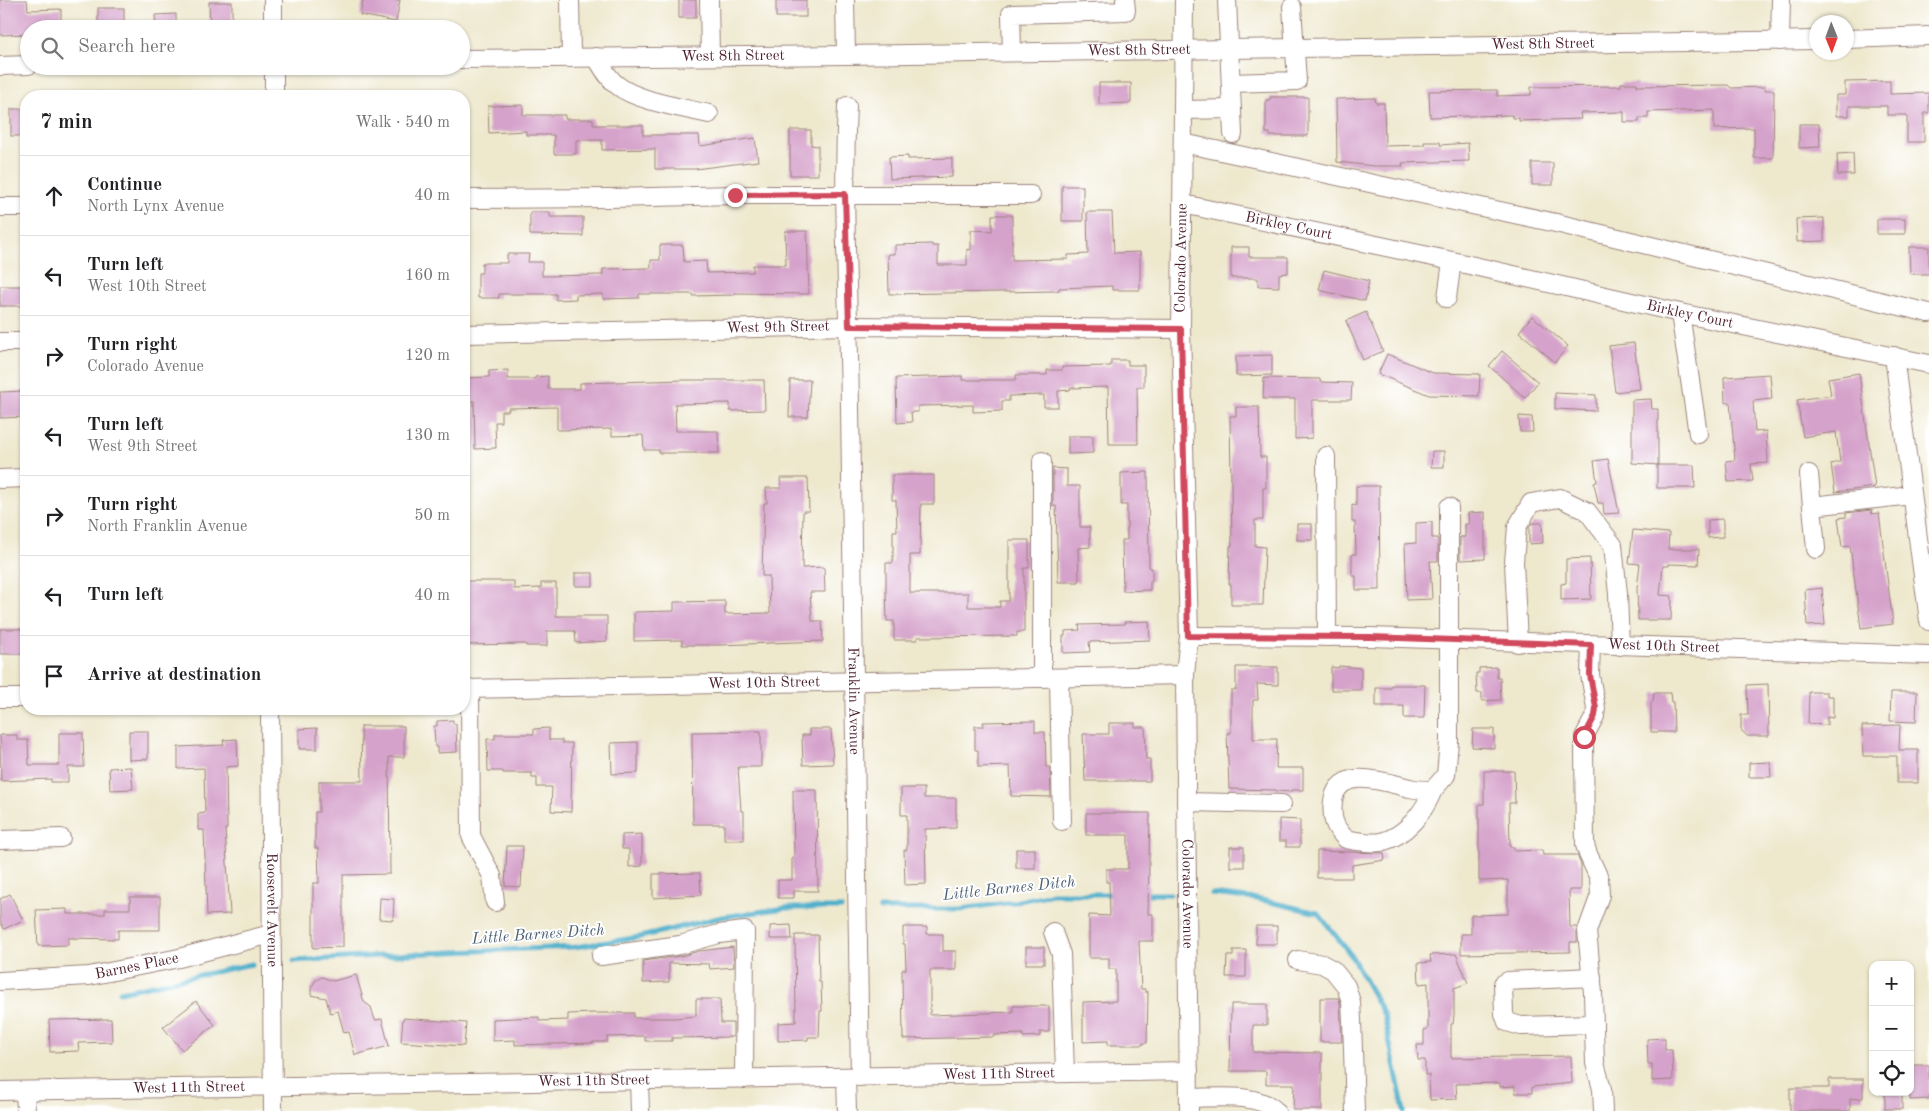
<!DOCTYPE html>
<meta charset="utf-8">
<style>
:root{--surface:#fff;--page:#f6f6f6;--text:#202124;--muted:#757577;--line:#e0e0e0}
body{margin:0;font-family:"Old Standard TT",serif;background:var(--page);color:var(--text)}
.controls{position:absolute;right:15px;bottom:15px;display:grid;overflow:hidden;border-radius:10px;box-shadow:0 1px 4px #0004}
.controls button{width:45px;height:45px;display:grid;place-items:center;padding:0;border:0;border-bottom:1px solid var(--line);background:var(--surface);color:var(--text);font:25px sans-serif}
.compass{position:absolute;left:1809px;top:15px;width:45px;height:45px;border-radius:50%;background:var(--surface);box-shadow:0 1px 4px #0004;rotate:179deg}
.stop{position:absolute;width:15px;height:15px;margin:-11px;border:4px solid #d1495b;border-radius:50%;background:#fff}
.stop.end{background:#d1495b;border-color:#fff;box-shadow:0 1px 5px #0008}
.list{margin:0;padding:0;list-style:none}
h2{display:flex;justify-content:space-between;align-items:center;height:65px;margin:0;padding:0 20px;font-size:21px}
h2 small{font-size:16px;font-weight:400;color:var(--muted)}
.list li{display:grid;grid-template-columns:32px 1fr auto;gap:15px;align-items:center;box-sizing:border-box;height:80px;padding:0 20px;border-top:1px solid var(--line)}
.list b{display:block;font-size:19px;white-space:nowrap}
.list p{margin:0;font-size:16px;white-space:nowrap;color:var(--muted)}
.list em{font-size:16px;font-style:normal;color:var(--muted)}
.icon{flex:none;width:28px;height:28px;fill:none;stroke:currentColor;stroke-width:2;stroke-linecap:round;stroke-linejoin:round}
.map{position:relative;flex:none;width:1929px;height:1111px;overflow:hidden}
.search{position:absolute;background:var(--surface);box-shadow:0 1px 4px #0004;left:20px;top:20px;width:450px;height:55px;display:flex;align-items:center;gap:12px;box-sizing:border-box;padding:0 18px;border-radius:28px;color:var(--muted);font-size:19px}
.panel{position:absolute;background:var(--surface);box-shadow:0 1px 4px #0004;left:20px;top:90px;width:450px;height:625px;border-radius:20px}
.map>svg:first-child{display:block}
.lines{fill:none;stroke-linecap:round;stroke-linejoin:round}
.stream{stroke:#4badca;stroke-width:5}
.building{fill:#d5a2cb}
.minor-casing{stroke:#9c847c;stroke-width:20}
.minor{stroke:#fff;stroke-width:18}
.route{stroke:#d1495b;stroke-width:6}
.labels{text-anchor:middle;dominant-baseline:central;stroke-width:4;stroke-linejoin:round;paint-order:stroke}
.street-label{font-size:15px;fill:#4a1f2b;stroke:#fff}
.water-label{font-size:16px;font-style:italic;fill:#4a5f73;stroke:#fff}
</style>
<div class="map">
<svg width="1929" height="1111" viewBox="0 0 1929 1111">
<rect width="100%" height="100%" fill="#fff"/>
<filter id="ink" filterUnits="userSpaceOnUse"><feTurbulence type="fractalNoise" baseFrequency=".02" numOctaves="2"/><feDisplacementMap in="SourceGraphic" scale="10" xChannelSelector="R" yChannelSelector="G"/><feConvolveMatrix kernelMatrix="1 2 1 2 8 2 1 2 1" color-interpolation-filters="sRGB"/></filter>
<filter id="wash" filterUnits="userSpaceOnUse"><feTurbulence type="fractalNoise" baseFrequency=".0096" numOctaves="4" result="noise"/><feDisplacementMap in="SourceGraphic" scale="20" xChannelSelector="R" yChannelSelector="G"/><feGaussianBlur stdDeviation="1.12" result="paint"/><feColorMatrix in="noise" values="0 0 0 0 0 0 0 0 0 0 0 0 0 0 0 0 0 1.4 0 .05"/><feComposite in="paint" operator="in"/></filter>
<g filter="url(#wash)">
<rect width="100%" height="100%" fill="#eee8cd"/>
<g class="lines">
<g class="stream">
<path d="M1143,894H1170"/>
<path d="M1212,894L1257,899L1318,913L1351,955L1384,1015L1404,1111"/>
<path d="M880,909H960L1014,902L1052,894H1115"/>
<path d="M294,961L429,953L575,947L640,937L722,917L786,908H841"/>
<path d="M120,992L252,964"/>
</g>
</g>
<g id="blocks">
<g class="building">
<path d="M0,0H27L28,10L61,9V29H29V34L0,35Z"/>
<path d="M363,0H400L396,22L360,15Z"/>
<rect x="679" y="0" width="17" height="18"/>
<rect x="776" y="0" width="30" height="17"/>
<path d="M209,2H232V29H210Z"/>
<rect x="98" y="8" width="26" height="21"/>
<path d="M176,14V29H156L155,15Z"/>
<path d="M1890,81V94L1929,93V113H1924V142H1907V115H1887V106H1849V116H1836V95H1845V82Z"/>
<path d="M1099,83H1131V103L1099,104Z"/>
<path d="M1621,83H1637V86L1728,85L1731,88L1765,87V90H1774L1773,158H1754V128L1714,129V110L1648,112V118H1639V122H1624V112L1580,113L1581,119L1551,120L1519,121V118H1512V115L1430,117L1429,91L1497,90V96L1531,95V87L1621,86Z"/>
<path d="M1270,97H1308V136H1270V133H1266V100H1270Z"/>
<path d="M1375,98L1376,103H1384L1385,146L1424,145V142H1440V145L1468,143L1469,161L1402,163L1403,166H1374L1337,162L1336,99Z"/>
<path d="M523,105V115H565V119H593V125H643V135H699L700,146L755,138L758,161L695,169H655V149L602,150V140H576V154H554V135H526V131L489,133L488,106Z"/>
<rect x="11" y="109" width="15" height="27"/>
<path d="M1799,124H1819L1820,147L1799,148Z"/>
<path d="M790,130H811V145L818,146V175H790Z"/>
<path d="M1853,153L1854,175H1838L1837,154Z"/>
<path d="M908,156V159L952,158V177L890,179L889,157Z"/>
<rect x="1532" y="163" width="21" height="22"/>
<rect x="1062" y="186" width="21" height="35"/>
<path d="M530,212H550V217H583V236L530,235Z"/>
<path d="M1087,212H1112L1114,253L1140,252V290H1112V286L1059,288V290L1056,291L889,294L888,254H895V245L932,244V246H938V265H967V249L971,250V230L992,231V215H1012V260L1068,259V255L1088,254Z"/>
<path d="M1824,218V241L1797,242L1796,219Z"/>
<rect x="1877" y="219" width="28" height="15"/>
<path d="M785,231H807L809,294L734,293V295L693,296V294H639V298L603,299V294L576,295V299L556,300V294H499V298H478V273H482V263H507V254H529L528,262H542V276L603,275V269L651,268V260H660V245H683L684,262L706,261L707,273L753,272V265H786Z"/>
<path d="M1231,247H1249V257H1288V273L1279,274V287L1258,286V278H1231Z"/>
<path d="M1909,247H1929V274H1910Z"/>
<path d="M1324,270L1369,281L1365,301L1319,290Z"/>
<rect x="0" y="286" width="26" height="20"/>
<path d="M1366,312L1383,351L1363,360L1346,321Z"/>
<path d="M1532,316L1568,346L1555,362L1519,332Z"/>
<path d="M1634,343L1640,389L1615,392L1609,346Z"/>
<path d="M1502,351L1538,382L1525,398L1489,366Z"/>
<path d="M1387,354L1433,373L1480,374L1479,396L1429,395L1378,374Z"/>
<path d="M1272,355V375L1236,376V356Z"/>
<path d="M1111,360H1128V365H1144V387H1137L1138,444H1109L1108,387L1070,388V390L1058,391V407H1044V395L1009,396V401H1002V411L973,412V405L918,406V412H911L912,422L897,423L896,378L962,376V380H1016V375H1047V370H1062V367L1111,366Z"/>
<path d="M508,370V379H535V377L548,376V389H580V383L686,380H764L765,410L730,411V403L675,404L676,431H718L719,453H659V450H644L643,435L612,436V429L557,430V407L508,408L509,411H501V422H495L496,448L475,449L474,401H464V378L489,377V371Z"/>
<path d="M1859,373L1875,487L1835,492L1831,464L1840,462L1836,432L1803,437L1797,400L1831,395L1828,378Z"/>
<path d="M1770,374L1772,399L1753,401L1755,432L1766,431L1768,463L1751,464L1753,481L1728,482L1726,461L1735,460L1730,402L1725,403L1724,377Z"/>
<path d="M1264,378L1320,379V382L1352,383L1351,400H1312V438L1295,439V399H1263Z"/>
<path d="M790,380H810L808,417H789Z"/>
<path d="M26,391V417L0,418V392Z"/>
<path d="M1555,393L1596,395V411L1555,409Z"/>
<path d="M1651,399L1652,409H1658V465L1632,463V400Z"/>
<path d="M1236,407H1259L1260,457H1266V488H1263V520H1255V546L1265,547L1263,605H1231V584H1229L1230,546H1232L1230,416H1236Z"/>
<path d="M1519,416L1532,417L1533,432H1520Z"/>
<path d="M1068,436H1093V453L1068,454Z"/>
<path d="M1432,451H1444V467H1431Z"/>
<path d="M1608,459L1617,503L1619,513L1604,514L1603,503H1598L1594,483L1597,482L1594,461Z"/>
<path d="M1657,465H1694L1695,488H1657Z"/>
<path d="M1053,468L1067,469V486H1080V527H1090V547L1078,548L1079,582H1058L1056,506H1053Z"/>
<path d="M1148,472L1149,568H1152V581H1150V590L1123,591L1122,540H1127V505H1121V473Z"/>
<path d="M892,475H934V504H921L920,555H910V593H968V607H1000V601H1009V540H1029V568H1024V632H1017V636L917,637V640H894V621H887L886,591V563H893V531H897L896,500H892Z"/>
<path d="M780,478H808L809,511H803L802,568L824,567L825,592H810L812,621H822L823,641L720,645H682V640L634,641V612L674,611V602L725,601V614L770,613L769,576H762L764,503H767L766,488H781Z"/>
<path d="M1356,486H1379L1380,590H1356V576H1352V554H1356L1355,522H1352V505L1356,506Z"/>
<path d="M1871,510L1872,514L1879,513L1893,624L1861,628L1850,546L1842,547L1838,518L1846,517V513Z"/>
<path d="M1485,512V559L1460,560V537H1465V524H1469L1468,513Z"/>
<path d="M1723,519V537L1708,538V520Z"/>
<path d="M1432,522V538H1438V561H1430L1432,599L1407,600L1405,544L1416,543V523Z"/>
<path d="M1532,523H1542L1543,543L1529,544V528Z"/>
<rect x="1297" y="524" width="15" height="16"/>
<path d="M1633,530L1669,533L1668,549H1699L1698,565L1669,564V566H1663L1660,595L1672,596L1671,620H1638L1637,588L1640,564L1629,563Z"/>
<path d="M1590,558L1591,599L1561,600V584L1566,583V559Z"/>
<rect x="575" y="573" width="18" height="13"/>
<path d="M466,581H514V589L541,588V583H556V616H607V641L576,643L575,631H547V646H526V644L464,645V607H468Z"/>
<path d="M1822,588L1825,625L1807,626L1805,590Z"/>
<path d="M1149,621L1150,640L1089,642L1090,652L1063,653V636H1065V631L1080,630L1079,625L1125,624L1124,622Z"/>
<rect x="0" y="629" width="26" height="25"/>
<path d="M1339,666L1361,668V690H1331V667L1339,668Z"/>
<path d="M1236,667H1278V685L1257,684L1258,700H1253V739H1277L1276,768H1303V790H1291V792L1276,791V790L1229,789L1227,733H1231V690H1236Z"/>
<path d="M1497,667V678H1500L1501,700L1482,701V693H1477L1476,673H1479V668Z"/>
<path d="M1768,684L1769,736H1747L1741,730V715H1748L1747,685Z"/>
<path d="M1391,685H1425L1424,718H1404V706H1376V688H1391Z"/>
<path d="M1809,692H1827V696H1833V718L1827,717V725L1808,724Z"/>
<path d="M1891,692H1917L1916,722L1890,721Z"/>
<path d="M1654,693H1670L1671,702H1673L1674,732H1651V702H1653Z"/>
<path d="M453,720V724H456L457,752L437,753V747H435L434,726H437V721Z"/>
<path d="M1035,721V732H1045L1046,767H1050L1051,797L1011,796L1010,766L978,767V750H975V726H984L983,722Z"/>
<path d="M1109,723H1135V727H1145L1146,759H1150V781H1085L1083,734H1109Z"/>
<path d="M1900,725L1899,750H1918V783H1897V756H1863L1862,726Z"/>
<path d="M361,726H404V757H389L390,874L343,875V947L313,948V883H319L318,848H315V812H319V781H362Z"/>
<path d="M317,728V749H299V729Z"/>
<path d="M549,728V740H562V743H572L571,812L551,811L552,787H537V778H532V773H503V771H488L487,739H495V734H534V729Z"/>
<path d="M809,729H831L833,764L803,765L802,735H810Z"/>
<path d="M1473,729H1494V748L1472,747Z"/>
<path d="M129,731H148V759L129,760Z"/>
<path d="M761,731V767H738L741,811H744V840H724V824H693L692,732Z"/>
<path d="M59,733H83L84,767H68V782H51V779L1,781L0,735H17V740H28L29,765H59Z"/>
<path d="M237,739L238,766L226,767L227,829H225L230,914L207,915L204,830H198V814L205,813L204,768L178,769V747L224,745L223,740Z"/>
<path d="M638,742V773L612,774L611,743Z"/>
<path d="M1770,762L1771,777H1749V763Z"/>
<path d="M131,767L133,789L110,790L109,768Z"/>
<path d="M1484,771H1514L1515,803H1509L1510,847H1514V851L1542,850L1543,855H1577L1581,865V890H1569L1570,927H1577V942H1570V952L1461,954V934H1471V915L1508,914V880L1479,881V804H1484Z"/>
<path d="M901,788H924V798H956V828L925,829L926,884L905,885L904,850H907V815H901Z"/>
<path d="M793,790H817L818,891H794V898H778V880H792V858H794Z"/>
<path d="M1086,813H1150L1148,914H1153V941H1139L1141,989H1145V992H1148L1147,1043H1143V1045H1108V1041L1083,1042V1002L1116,1001V969H1109V958H1089V915L1110,916L1109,882H1106V869H1128V835H1086Z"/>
<path d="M1279,819L1300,820V847H1286V841H1279Z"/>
<path d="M642,834V866L629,867V849H622V835Z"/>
<path d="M507,846H523L521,887L505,886Z"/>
<rect x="1230" y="847" width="14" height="20"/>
<rect x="1016" y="849" width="19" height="19"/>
<path d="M1317,851L1384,853L1385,860L1352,865V878H1317Z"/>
<path d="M700,873L701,895L653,898V874Z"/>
<path d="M10,894L23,920L4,929L0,921V899Z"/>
<path d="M130,897H160V930H118V939L68,938V945L38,946L36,910L67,909V914H105V909H130Z"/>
<path d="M380,898L394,899L393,920L379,919Z"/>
<path d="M791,925L792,939H770V926Z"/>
<rect x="1256" y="926" width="21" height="18"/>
<path d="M903,927H927V934H943V951H956V970H930V1015L1013,1012V1006H1049V1032H1040V1036L1023,1037V1034L994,1035V1037L903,1039L902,970L906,969L905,944H903Z"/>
<path d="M795,935H818L819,982H821L822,1011H820L819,1037H808V1040L778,1041V1023L796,1022Z"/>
<path d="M733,947L734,967L710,969L709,964L669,963V982L643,983V961L681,956L699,951Z"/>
<rect x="1026" y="947" width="18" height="17"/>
<path d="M1233,950H1246V977H1226L1227,956H1233Z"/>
<path d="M1456,954L1468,983L1454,988V1015L1453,1024H1451V1058L1571,1056L1572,1083L1532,1087V1093H1515V1086L1500,1087V1083L1456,1084L1457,1099L1430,1100L1429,1075H1425V1060H1418L1417,1045H1424V1030L1428,1029V983L1419,984L1418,963L1431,962L1430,955Z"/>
<path d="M356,975L364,1002L371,1007L375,1020L382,1019L389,1046L355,1055L349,1032L344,1033L338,1011L330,1013L326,998L311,995V988L315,981L322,977L333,981Z"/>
<path d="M1320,998H1339L1340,1004L1342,1042H1320Z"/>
<path d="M696,999H720L721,1023H733V1037L672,1038V1041H645V1036L607,1037V1042H593V1043L515,1045V1040L493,1041V1019L539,1017V1021L568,1020V1014L595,1013H634V1018H674L696,1016Z"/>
<path d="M196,1001L215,1025L182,1050L163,1027Z"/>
<path d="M1231,1004H1267V1025H1253V1052L1322,1053V1110H1293L1294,1084H1266V1071H1230Z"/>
<path d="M403,1018L466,1023L464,1046L401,1042Z"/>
<path d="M111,1019L112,1042L78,1043L79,1051L50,1052L49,1020Z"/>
<path d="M1665,1038V1050H1672L1673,1080L1652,1081V1064H1648L1647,1039Z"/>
<path d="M1910,1065H1929V1099L1910,1100Z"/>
<path d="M1829,1079H1863V1098L1850,1099V1111H1790V1088H1829Z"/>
<rect x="1885" y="1092" width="17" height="17"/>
</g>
</g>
</g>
<g filter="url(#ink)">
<use href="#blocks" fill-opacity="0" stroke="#9c847c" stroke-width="1"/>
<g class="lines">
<g class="minor-casing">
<g id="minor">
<path d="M273,0V29"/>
<path d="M570,0L571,58"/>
<path d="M709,0L710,56"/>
<path d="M845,0L846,55"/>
<path id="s1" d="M1184,0L1181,329L1189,636L1185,675L1189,1111"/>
<path d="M1227,0L1233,134"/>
<path d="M1846,39L1929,36"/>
<path d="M1780,41L1781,0"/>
<path d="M1012,52L1011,14L1126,11L1125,0"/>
<path d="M596,57C602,67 608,78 617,85C636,101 684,108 709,114"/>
<path id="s2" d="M461,59L846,55L1816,40"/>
<path d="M0,66L29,65"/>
<path d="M274,66V96"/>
<path d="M1231,83L1297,81L1292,7"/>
<path id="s3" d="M847,106C842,207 849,308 850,409C852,631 855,854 860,1077"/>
<path d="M1184,110L1232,109"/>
<path d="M1183,143L1556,223L1929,313"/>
<path d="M464,199L611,198L735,195H1031"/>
<path id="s4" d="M1183,204L1452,261L1680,313L1929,364"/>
<path d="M0,207H26"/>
<path d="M1447,298L1452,261"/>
<path d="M1680,313L1698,434"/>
<path id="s5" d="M464,334L849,326L1181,329"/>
<path d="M0,342H26"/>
<path d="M1894,356L1929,621"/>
<path d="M1326,456L1327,637"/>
<path d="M1809,474L1816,549"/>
<path d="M0,479L26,478"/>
<path d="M1812,506L1912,495"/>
<path id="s6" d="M1189,636L1370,637L1929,655"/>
<path d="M1518,643L1514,562L1517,527L1531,503L1560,498L1587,511L1613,545L1618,594L1620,646"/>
<path d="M1591,645L1590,675L1596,708L1595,716L1584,737V743L1585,845L1588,854L1599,878L1600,895L1587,931L1593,993L1595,1063L1602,1089L1603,1111"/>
<path d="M1042,678V461"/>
<path d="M1059,678L1062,821"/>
<path id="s7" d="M464,689L1185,675"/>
<path d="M470,689L471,836L492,876L495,902"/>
<path d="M0,698H26"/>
<path id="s8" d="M270,709L273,1111"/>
<path d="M1433,790C1424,812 1406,836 1381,842C1371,844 1356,841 1346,839C1334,827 1331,818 1333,801C1339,764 1387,783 1410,788C1417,790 1426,790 1433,790L1446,775L1449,742V507"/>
<path d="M1186,802L1282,804"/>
<path d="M0,840L61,838"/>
<path d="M1053,932L1061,954L1065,1073"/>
<path d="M601,956L680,945L719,934L745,931L744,1079"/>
<path d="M1298,960L1322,964L1333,970L1346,986L1351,1002L1352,1020L1355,1111"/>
<path d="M1592,977L1508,981L1503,984L1504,1014L1507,1022L1521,1026L1594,1024"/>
<path id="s9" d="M0,981L89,976L179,958L271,934"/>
<path d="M846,1077L847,1111"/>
<path d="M639,1081L640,1111"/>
<path id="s10" d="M0,1091L1189,1071"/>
<path d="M25,1091L26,1111"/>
<path d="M1189,1098C1214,1098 1257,1092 1276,1111"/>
</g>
</g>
<use href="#minor" class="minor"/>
</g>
</g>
<g class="lines" filter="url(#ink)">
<path class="route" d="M735,195L845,194L849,326L1181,329L1188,636L1370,637L1591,645L1590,675L1596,708L1595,716L1584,737"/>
</g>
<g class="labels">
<g class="street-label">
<text stroke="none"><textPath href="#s2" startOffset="1082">West 8th Street</textPath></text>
<text stroke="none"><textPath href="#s2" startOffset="678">West 8th Street</textPath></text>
<text stroke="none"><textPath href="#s2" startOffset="272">West 8th Street</textPath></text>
<text stroke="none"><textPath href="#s4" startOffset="108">Birkley Court</textPath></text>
<text transform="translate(1182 258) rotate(-89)">Colorado Avenue</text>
<text stroke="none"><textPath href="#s4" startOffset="519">Birkley Court</textPath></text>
<text stroke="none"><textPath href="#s5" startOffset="314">West 9th Street</textPath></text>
<text stroke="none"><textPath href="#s6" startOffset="475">West 10th Street</textPath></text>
<text stroke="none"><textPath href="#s7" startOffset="300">West 10th Street</textPath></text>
<text stroke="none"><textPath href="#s3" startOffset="595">Franklin Avenue</textPath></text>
<text stroke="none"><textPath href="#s1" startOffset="894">Colorado Avenue</textPath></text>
<text stroke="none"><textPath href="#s8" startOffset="201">Roosevelt Avenue</textPath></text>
<text stroke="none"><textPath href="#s9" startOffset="138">Barnes Place</textPath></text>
<text stroke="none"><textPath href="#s10" startOffset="999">West 11th Street</textPath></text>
<text stroke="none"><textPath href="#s10" startOffset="594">West 11th Street</textPath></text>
<text stroke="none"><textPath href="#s10" startOffset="189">West 11th Street</textPath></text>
</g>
<g class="water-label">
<text transform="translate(1009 889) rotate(-6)">Little Barnes Ditch</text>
<text transform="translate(538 935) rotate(-4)">Little Barnes Ditch</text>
</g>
</g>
</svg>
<div class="controls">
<button>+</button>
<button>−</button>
<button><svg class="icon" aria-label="locate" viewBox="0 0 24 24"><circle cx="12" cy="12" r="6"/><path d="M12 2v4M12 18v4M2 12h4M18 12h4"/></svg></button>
</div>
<svg class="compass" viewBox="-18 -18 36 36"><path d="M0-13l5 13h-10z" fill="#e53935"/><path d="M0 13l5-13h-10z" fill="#757577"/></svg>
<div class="stop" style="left:1584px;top:737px"></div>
<div class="stop end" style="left:735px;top:195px"></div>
<div class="search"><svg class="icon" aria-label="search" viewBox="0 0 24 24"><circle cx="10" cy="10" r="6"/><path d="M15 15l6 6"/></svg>Search here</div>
<section class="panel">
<h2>7 min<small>Walk · 540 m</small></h2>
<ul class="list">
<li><svg class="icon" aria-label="ahead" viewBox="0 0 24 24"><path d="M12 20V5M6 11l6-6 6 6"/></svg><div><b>Continue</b><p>North Lynx Avenue</p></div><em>40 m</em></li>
<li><svg class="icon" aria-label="left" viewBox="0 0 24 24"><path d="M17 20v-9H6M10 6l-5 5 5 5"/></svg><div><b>Turn left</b><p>West 10th Street</p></div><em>160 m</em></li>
<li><svg class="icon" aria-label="right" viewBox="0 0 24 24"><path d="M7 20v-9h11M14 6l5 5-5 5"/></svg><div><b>Turn right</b><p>Colorado Avenue</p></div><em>120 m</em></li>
<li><svg class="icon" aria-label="left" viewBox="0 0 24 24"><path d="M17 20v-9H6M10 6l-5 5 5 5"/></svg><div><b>Turn left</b><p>West 9th Street</p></div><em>130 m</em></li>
<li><svg class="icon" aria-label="right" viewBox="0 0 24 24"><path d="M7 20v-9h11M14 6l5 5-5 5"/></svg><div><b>Turn right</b><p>North Franklin Avenue</p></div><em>50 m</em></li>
<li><svg class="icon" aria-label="left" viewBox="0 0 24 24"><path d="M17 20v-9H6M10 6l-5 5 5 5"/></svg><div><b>Turn left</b></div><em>40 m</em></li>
<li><svg class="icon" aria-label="arrive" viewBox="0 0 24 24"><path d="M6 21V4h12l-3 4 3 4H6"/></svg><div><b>Arrive at destination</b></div></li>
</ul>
</section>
</div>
